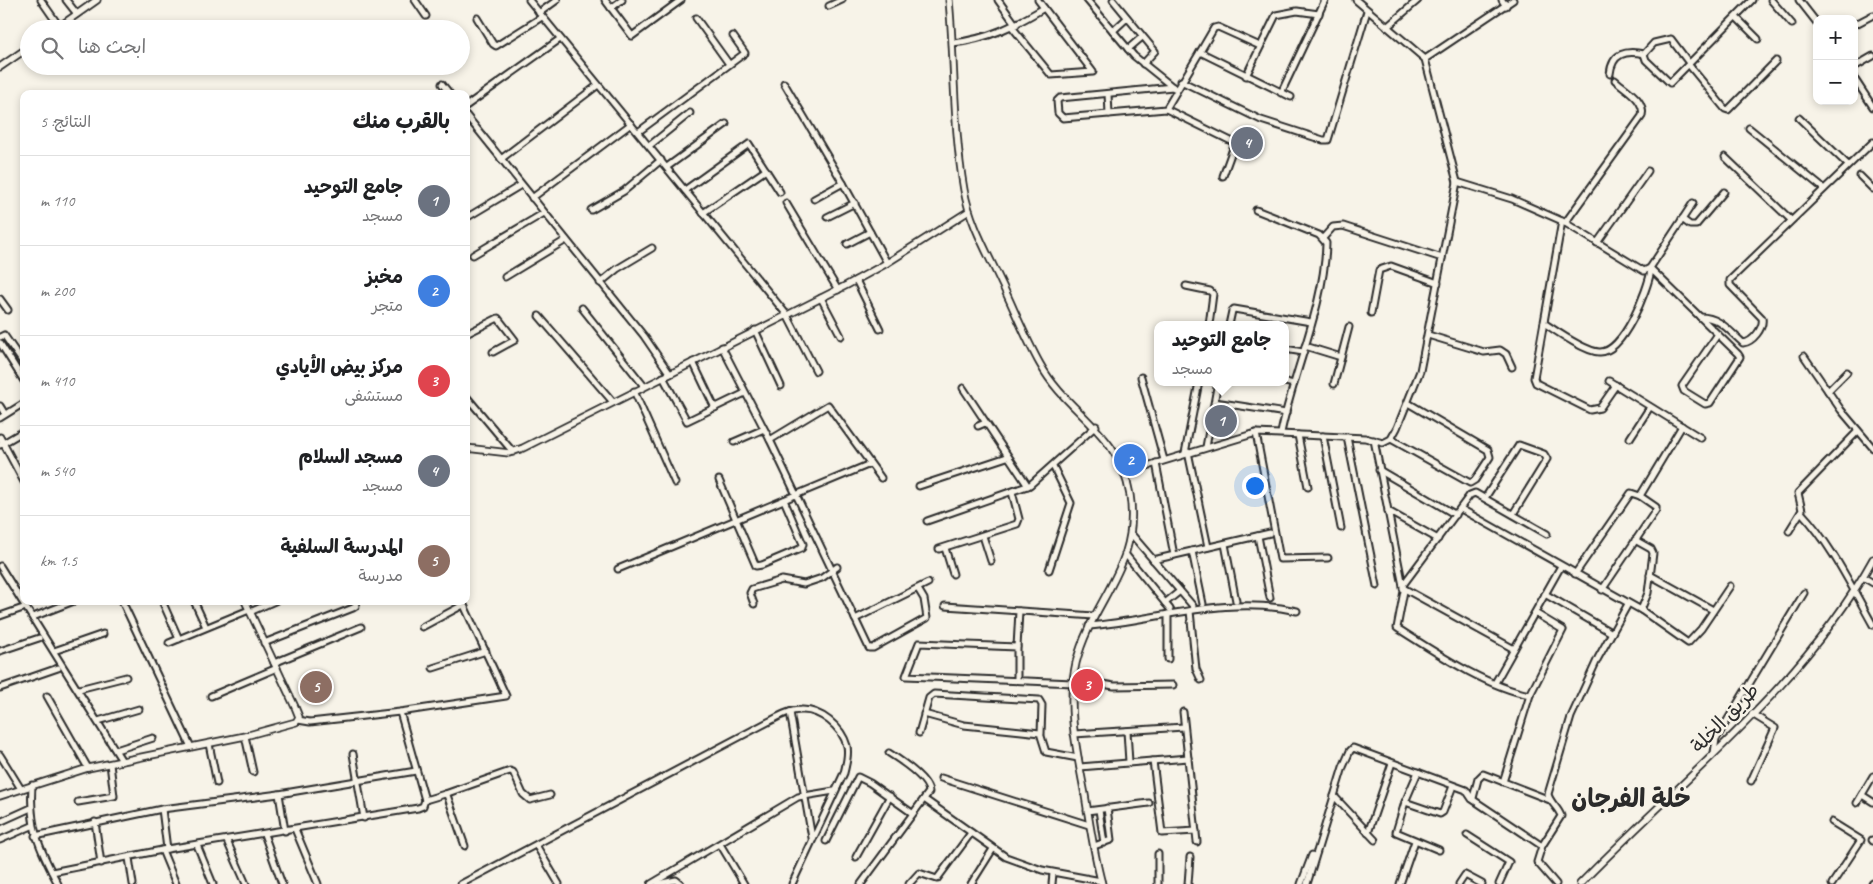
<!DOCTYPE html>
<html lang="ar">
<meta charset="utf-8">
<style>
:root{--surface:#fff;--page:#f2f2f2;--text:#202124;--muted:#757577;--line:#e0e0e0;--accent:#c8321e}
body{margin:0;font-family:Caveat,"Playpen Sans Arabic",sans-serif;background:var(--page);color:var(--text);direction:rtl}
.controls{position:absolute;right:15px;top:15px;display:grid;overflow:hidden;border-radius:10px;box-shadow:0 2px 8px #0003}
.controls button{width:45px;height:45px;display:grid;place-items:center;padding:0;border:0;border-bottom:1px solid var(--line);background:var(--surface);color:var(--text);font:25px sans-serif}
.you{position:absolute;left:1254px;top:485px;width:18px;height:18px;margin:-12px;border:4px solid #fff;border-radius:50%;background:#1a73e8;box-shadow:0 0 0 8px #1a73e833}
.badge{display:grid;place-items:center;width:32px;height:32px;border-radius:50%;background:var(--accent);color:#fff;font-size:16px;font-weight:700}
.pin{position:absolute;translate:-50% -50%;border:2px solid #fff;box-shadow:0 1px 5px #0006}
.popup{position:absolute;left:1154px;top:321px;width:135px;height:65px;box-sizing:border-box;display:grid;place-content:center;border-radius:10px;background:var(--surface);filter:drop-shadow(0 1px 4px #0005);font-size:16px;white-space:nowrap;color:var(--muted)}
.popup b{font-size:19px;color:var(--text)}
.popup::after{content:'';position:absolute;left:50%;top:100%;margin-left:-10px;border:10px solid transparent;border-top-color:var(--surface)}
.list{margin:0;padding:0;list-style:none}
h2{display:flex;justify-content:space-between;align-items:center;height:65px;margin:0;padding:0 20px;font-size:21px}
h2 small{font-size:16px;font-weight:400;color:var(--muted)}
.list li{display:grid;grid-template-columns:32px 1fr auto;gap:15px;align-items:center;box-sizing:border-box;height:90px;padding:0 20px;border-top:1px solid var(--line)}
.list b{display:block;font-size:19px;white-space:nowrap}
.list p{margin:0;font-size:16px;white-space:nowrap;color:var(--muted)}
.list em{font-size:16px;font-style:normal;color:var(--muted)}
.icon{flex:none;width:28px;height:28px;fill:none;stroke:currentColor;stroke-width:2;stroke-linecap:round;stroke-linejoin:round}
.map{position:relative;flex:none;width:1873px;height:884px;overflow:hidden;direction:ltr}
.search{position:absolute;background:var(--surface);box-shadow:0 2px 8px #0003;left:20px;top:20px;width:450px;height:55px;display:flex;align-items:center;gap:12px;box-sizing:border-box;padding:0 18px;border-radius:28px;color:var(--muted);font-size:19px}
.panel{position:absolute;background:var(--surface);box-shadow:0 2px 8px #0003;left:20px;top:90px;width:450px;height:515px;border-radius:10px;direction:rtl}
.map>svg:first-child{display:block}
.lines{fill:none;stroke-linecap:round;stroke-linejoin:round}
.minor-casing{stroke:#2b2b2b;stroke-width:9}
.tertiary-casing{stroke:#2b2b2b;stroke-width:9}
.minor{stroke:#f7f3e8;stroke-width:5}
.tertiary{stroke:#f7f3e8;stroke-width:5.5}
.labels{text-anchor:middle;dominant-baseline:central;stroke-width:5;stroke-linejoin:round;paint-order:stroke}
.street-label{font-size:20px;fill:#2b2b2b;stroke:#f7f3e8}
.district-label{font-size:25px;font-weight:bold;fill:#2b2b2b;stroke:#f7f3e8}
</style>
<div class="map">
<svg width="1873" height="884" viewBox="0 0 1873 884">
<rect width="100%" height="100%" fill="#f7f3e8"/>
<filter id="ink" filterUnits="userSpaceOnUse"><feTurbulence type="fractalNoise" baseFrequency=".02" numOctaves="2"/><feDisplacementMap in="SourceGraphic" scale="10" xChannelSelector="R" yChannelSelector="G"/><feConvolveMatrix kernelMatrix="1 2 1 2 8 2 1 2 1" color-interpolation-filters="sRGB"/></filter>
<g filter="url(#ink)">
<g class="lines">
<g class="minor-casing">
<g id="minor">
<path d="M41,0L59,26"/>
<path d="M66,0L77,14"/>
<path d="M415,0L426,16"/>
<path d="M529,0L787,315L816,371"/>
<path d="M605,0L632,36L681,0"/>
<path d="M998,0L1016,25"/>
<path d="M1038,0L1044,8"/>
<path d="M1087,0L1134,56L1174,88"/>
<path d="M1113,0L1155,51L1143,64"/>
<path d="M1502,0L1506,6"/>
<path d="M1771,0L1792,24"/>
<path d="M1799,0L1817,23"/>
<path d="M829,6L842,0"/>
<path d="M611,8L622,0"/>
<path d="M539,13L557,0"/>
<path d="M1736,17L1758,39"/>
<path d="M477,18L493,44L496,46L542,17"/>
<path d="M696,18L729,64"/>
<path d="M1854,25L1873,15"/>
<path d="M1387,27L1418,0"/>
<path d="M1113,31L1127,18"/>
<path d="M953,43C988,39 1014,26 1044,8L1093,72L1051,75L1012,27"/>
<path d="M1128,49L1142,37"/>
<path d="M1200,52L1214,28L1218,27L1260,46"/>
<path d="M1425,59L1513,0"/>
<path d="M1689,63L1671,39L1654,43L1644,54L1646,60L1670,83L1752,0"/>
<path d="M1689,65L1725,109L1728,110L1776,61"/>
<path d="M1854,67L1873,56"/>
<path d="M1610,74C1612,53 1626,50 1644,54"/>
<path d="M1246,76L1276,15L1297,11L1319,14"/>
<path d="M1854,78L1873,107"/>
<path d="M1181,81L1261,120L1323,140H1328L1367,11"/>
<path d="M784,83L843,183L887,263"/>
<path d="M442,84L450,94"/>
<path d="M1173,87L1060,98L1057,101L1058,113L1063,118L1166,109L1200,52L1291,97"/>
<path d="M1281,93L1325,0"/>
<path d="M1108,94L1109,114"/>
<path d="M466,106L560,39"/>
<path d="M1166,109L1235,143L1223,176"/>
<path d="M466,115L644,336L670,374"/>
<path d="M1799,118L1848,165"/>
<path d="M1749,128L1824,189"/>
<path d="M638,132L745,53L733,36"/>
<path d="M649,146L690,113"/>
<path d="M1725,157L1791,220"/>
<path d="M501,159L598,85"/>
<path d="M667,167L726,124"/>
<path d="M1860,176L1873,189"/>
<path d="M1457,182L1512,199L1562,221L1644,271L1650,268L1693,203"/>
<path d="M685,190L749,144L780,192"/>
<path d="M532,198L631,124"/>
<path d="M814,199L843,183"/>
<path d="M786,203L838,290"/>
<path d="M591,210L624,191L661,160"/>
<path d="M1256,210L1319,235L1326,243C1325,304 1293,373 1281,433"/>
<path d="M703,213L766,170"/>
<path d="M827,217L855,203"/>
<path d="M466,218L521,185"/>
<path d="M1682,219L1690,225H1696L1724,192"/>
<path d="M1562,221L1534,378L1536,383L1590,410L1600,408L1616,385"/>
<path d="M1565,223L1642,116C1646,100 1625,89 1615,80"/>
<path d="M1323,238L1333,227L1343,226L1442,258"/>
<path d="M1597,243L1648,171"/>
<path d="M847,244L870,232"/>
<path d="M473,255L544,213"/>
<path d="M1650,268L1738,354L1740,357L1710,403L1705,404L1684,391L1682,386L1718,334"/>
<path d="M505,277L566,240"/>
<path d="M856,280L880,329"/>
<path d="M600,283L617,269L652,248"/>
<path d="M1186,286L1210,291L1213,294L1209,325"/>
<path d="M821,298L841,336"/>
<path d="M0,299L8,310"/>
<path d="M582,308L644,386"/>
<path d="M1371,313L1379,270L1391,266L1438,283"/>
<path d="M539,316L613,402"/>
<path d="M1700,317C1720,317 1729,331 1743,343C1753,342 1764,328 1762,318L1730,285V280L1873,142"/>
<path d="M1544,323C1556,331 1584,351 1599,352C1623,354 1648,289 1651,270"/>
<path d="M1229,325L1232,311L1234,309L1311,322"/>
<path d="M755,330L781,386"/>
<path d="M466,334L498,318L515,340L493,352"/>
<path d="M1428,335L1484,352L1500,350L1506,354L1512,367"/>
<path d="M0,337L4,335L24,364"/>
<path d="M0,343L24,381"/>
<path d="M1305,346L1341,357"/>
<path d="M722,347L770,440L869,648H873L927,618L924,599L918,589"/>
<path d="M1285,349L1303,352"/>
<path d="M1804,356L1841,410L1873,448"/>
<path d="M693,362L715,408"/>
<path d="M663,377L687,421L745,393"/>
<path d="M1141,377L1164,460"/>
<path d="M1609,381L1701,438"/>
<path d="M1285,382L1294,384"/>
<path d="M1334,384L1349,327"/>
<path d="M963,388L1028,486"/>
<path d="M634,391L675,483"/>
<path d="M1828,391L1847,372"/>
<path d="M466,396L513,452"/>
<path d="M1215,402L1286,413"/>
<path d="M0,406L5,414"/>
<path d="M0,418L24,403"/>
<path d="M978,426L985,423"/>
<path d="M1256,433L1280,559L1328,558"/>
<path d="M1298,435L1308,487"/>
<path d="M1323,436L1341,528"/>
<path d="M0,437L24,482"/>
<path d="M1347,437L1377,586"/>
<path d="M1630,438L1650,407"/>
<path d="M1391,439L1470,483L1475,480L1490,457L1488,450L1408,403"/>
<path d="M770,440L828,405L881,478"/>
<path d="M1374,440L1404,591L1397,628C1435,652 1486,687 1530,695L1563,630L1535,613"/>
<path d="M734,442L764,429"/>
<path d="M0,445L24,431"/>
<path d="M1206,447L1218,382"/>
<path d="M1188,452L1208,547"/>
<path d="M1185,453L1199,382"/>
<path d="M1156,463L1174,555"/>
<path d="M1379,470L1456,515"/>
<path d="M1124,473L1256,433L1365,438L1383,443L1391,439L1397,428L1420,371L1457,182L1425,59L1356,0"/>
<path d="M719,480L756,566L762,565L802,548L803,544L784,500"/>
<path d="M919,486L1007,457"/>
<path d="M1640,496L1682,426"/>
<path d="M1485,498L1519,445L1544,454L1547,459L1513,514"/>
<path d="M1461,509L1641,610L1648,593L1653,553L1651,549L1635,540"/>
<path d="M1388,511L1438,539"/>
<path d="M1801,512C1832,545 1851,586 1873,625"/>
<path d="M927,521L1030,485L1096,426"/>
<path d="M1789,531L1802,510L1798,493L1858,431"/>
<path d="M1132,535L1193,606"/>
<path d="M983,536L991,561"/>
<path d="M1258,536L1270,598"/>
<path d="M1225,544L1236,601"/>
<path d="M945,548L953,574"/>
<path d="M939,549L1017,524L1019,519L1012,492"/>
<path d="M1192,551L1203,604"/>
<path d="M1126,555L1170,609"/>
<path d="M1153,560L1270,533"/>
<path d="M0,566L122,761"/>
<path d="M618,569L870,464"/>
<path d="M1049,570L1071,503L1053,466"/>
<path d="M1575,574L1631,493L1640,496L1656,507V510L1602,590"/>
<path d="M1650,575L1713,610"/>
<path d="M1863,577L1873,583"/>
<path d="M1403,585L1470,495L1475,493L1547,534"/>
<path d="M1403,588L1514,649"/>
<path d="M1545,594L1612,633"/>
<path d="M122,601L191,747"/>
<path d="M162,601L179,639"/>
<path d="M194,601L206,627"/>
<path d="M1165,603L1180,591"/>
<path d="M754,604L750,593L752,589L782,580L804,584L822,578L837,567"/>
<path d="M945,606L1094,616"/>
<path d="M1641,610L1688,643L1701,629L1730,586"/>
<path d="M1190,611L1196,669L1201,680"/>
<path d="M250,612L275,601"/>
<path d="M1168,614V659"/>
<path d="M0,616L26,607"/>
<path d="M33,617L74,601"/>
<path d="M855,619L928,583"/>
<path d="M1089,626C1158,620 1227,595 1297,611"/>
<path d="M422,627L463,605"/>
<path d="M169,643L249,610"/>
<path d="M264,643L353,608L356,606L355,601"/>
<path d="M1017,647L1019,611"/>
<path d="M0,651L39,638"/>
<path d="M54,651L103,634"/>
<path d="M274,663L361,627"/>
<path d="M433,668L486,651"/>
<path d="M1074,679L1114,686L1173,685"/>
<path d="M1017,680V647L919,643L906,676L1073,683"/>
<path d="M1495,683L1561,566"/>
<path d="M0,688L58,668"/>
<path d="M79,689L126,677"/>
<path d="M47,696L88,768"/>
<path d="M211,696L277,668"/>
<path d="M790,712L812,838"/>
<path d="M1183,712L1197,842"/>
<path d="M924,714L964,725L1040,733L1046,752L1078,758"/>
<path d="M298,720L310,722L400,712L506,696L462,601"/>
<path d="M98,721L139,709"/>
<path d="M1127,731L1129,762"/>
<path d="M919,733L929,698L934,694L1039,700L1042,705L1041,734"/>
<path d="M1074,734L1184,727"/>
<path d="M245,736L253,772"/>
<path d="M209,744L217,783"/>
<path d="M116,750L153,738"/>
<path d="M1714,753L1716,739L1804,593"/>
<path d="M353,754L364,818"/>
<path d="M0,755L21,789"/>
<path d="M1153,761L1162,833L1196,831"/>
<path d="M1080,767L1188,758"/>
<path d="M1418,772L1405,802L1440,814L1443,812L1453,786"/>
<path d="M941,778L1089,825"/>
<path d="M1751,781L1775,728L1752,714"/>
<path d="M1503,782L1530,695"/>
<path d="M32,785C29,827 39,848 58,884"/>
<path d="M279,794L285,831"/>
<path d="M445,794L510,771L513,772L523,794L530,800L550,795"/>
<path d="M1862,795L1873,802"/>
<path d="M1334,796L1375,840"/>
<path d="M1473,798L1478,779L1483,774L1550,800"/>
<path d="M924,799L1006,857L1042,870L1101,881"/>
<path d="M425,800L445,794L447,795L465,846"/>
<path d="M78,802L114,796L110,764"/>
<path d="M1405,802L1396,832L1439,850"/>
<path d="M1857,803L1873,776"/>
<path d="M162,809L167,849"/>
<path d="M1099,810L1104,843"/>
<path d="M1087,811L1149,803"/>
<path d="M0,822L31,808"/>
<path d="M95,822L101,863"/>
<path d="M1832,822L1861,840L1832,884"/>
<path d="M295,829L318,884"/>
<path d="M1368,833L1392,763"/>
<path d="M264,834L282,884"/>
<path d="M1467,835L1509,862L1499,884"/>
<path d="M35,836L162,809L279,794L416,771"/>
<path d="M0,840L32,826"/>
<path d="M1872,840L1873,841"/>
<path d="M227,841L246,884"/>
<path d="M826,841L858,777L870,783L912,813"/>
<path d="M720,844L744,884"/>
<path d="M197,845L213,884"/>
<path d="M536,845L559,884"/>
<path d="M1094,846L1111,840L1107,808"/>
<path d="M162,850L176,884"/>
<path d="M1158,854V884"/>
<path d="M856,857L890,796"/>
<path d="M129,858L133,884"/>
<path d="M52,872L167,849L418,808L423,806L425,800L400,712"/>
<path d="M461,884L768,722C778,717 789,710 801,710C820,709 842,727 847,746C849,756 846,764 844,773L792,884"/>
<path d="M651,884L798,797L834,791"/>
<path d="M658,884L676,880L681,884"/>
<path d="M861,884L929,792C928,778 900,760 889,753"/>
<path d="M909,884L919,873L937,879L971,833"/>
<path d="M971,884L993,849"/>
<path d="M1052,884L1053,873"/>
<path d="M1188,884L1190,857"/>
<path d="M1301,884L1312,855"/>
<path d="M1307,884L1343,767L1350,751L1353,748L1466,790L1472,799L1542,846"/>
<path d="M1400,884L1415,841"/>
<path d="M1459,884L1465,875L1482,884"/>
<path d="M1556,884L1537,862L1542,846L1561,816C1558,807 1550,803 1548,794L1571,717L1598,658L1628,604"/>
<path d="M1872,884L1873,883"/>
</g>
</g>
<g class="tertiary-casing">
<g id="tertiary">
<path d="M949,0C955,63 953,128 964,190C970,223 987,252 1001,282C1014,309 1025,337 1040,364C1068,415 1119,430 1130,495C1141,567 1092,599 1076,663C1066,707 1077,752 1085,795C1090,825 1094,855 1102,884"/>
<path d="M56,29L97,0"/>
<path d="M0,67L29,47"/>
<path d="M466,448L509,453L523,448L847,285L887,263L969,211"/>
<path d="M0,796L88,768L245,736L296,722L299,717L295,707L245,601"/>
<path d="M1580,884C1679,782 1804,685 1873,559"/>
</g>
</g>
<use href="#minor" class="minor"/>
<use href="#tertiary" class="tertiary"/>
</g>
</g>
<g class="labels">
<g class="street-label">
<text transform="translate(1725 718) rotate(-46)">طريق الخلة</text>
</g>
<g class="district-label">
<text x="1631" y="799">خلة الفرجان</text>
</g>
</g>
</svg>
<div class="controls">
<button>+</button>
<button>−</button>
</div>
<div class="you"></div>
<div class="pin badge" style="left:1221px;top:421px;background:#6b7280">1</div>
<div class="popup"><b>جامع التوحيد</b>مسجد</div>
<div class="pin badge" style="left:1130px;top:460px;background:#3f7fe0">2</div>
<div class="pin badge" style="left:1087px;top:685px;background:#e0444e">3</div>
<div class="pin badge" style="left:1247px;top:143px;background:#6b7280">4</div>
<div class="pin badge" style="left:316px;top:687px;background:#8d6e63">5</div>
<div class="search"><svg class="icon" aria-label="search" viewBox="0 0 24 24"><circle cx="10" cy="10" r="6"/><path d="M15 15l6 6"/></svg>ابحث هنا</div>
<section class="panel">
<h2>بالقرب منك<small>النتائج: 5</small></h2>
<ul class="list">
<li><span class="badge" style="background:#6b7280">1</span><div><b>جامع التوحيد</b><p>مسجد</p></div><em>110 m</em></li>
<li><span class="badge" style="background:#3f7fe0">2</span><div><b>مخبز</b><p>متجر</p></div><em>200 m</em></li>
<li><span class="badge" style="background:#e0444e">3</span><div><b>مركز بيض الأيادي</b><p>مستشفى</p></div><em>410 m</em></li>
<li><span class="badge" style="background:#6b7280">4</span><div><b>مسجد السلام</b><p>مسجد</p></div><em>540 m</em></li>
<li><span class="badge" style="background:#8d6e63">5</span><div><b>المدرسة السلفية</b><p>مدرسة</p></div><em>1.5 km</em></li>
</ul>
</section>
</div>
